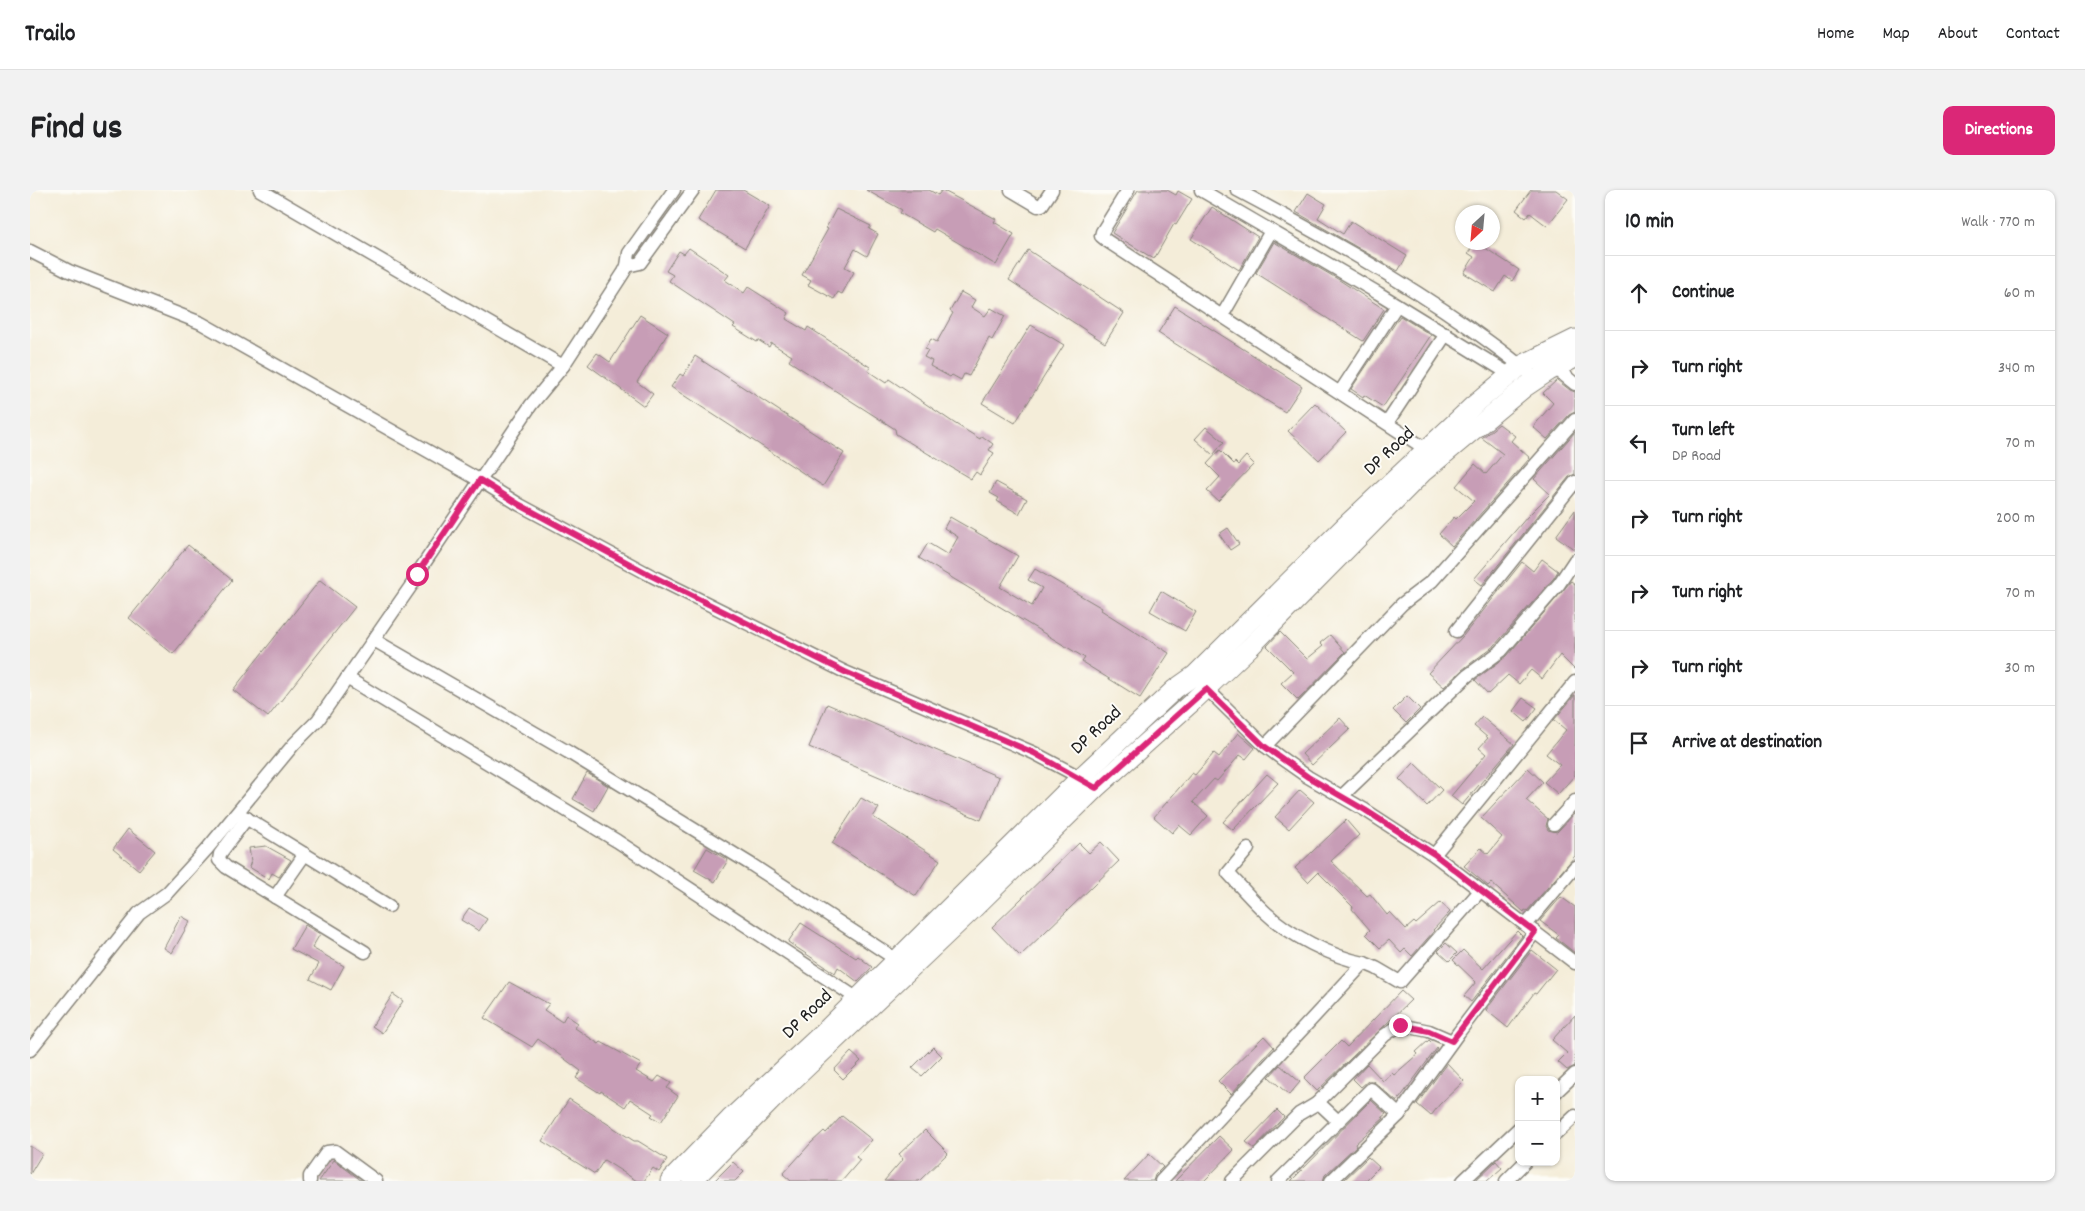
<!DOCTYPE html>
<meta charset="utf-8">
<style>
:root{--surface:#fff;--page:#f2f2f2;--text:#202124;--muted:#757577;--line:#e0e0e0;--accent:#db2777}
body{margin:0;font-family:Dekko,sans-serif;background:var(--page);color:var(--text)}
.controls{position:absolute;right:15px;bottom:15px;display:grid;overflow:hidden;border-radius:10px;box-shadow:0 1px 4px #0004}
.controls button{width:45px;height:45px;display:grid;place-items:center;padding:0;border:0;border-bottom:1px solid var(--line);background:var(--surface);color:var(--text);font:25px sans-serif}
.compass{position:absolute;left:1425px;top:15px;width:45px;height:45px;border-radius:50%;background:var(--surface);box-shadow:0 1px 4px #0004;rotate:206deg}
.stop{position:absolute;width:15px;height:15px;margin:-11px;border:4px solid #db2777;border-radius:50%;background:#fff}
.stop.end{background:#db2777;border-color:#fff;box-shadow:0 1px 5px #0008}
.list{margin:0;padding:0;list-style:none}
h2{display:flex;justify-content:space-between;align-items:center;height:65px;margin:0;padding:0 20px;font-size:21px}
h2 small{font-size:16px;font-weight:400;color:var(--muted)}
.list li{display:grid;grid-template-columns:32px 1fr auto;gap:15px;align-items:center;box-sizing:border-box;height:75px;padding:0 20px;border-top:1px solid var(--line)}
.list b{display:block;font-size:19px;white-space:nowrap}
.list p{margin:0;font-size:16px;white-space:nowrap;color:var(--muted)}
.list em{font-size:16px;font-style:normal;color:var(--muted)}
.icon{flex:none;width:28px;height:28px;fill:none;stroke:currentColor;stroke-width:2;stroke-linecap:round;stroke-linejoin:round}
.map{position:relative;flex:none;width:1545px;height:991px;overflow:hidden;border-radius:10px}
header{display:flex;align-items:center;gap:30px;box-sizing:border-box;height:70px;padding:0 25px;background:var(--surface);border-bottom:1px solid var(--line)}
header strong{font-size:24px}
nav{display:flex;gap:28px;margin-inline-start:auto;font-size:18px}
.intro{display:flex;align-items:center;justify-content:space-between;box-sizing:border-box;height:120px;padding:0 30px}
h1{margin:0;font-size:35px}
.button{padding:12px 22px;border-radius:10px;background:var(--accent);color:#fff;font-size:18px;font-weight:700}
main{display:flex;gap:30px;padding:0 30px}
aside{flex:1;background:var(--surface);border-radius:10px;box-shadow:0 1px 4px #0004}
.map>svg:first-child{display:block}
.building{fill:#c79db6}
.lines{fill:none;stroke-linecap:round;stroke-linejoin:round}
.street-casing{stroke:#88847a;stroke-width:15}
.secondary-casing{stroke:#88847a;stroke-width:21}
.street{stroke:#fff;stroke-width:12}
.secondary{stroke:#fff;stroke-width:19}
.route{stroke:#db2777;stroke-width:6}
.labels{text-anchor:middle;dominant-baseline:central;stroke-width:4;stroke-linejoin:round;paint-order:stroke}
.street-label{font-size:20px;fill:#1c1c1c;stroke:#fdfcf7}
</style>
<header>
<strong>Trailo</strong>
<nav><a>Home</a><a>Map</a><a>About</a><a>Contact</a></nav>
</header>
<div class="intro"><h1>Find us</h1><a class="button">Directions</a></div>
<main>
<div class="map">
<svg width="1545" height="991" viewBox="0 0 1545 991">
<rect width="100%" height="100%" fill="#fdfcf7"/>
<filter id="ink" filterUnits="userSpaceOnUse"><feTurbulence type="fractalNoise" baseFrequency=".02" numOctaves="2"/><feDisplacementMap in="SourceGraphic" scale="10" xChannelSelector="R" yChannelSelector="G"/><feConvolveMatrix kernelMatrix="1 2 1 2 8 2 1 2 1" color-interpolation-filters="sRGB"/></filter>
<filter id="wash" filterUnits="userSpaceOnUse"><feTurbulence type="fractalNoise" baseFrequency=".0096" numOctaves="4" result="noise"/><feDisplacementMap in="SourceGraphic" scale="20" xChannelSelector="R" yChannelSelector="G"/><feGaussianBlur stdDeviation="1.12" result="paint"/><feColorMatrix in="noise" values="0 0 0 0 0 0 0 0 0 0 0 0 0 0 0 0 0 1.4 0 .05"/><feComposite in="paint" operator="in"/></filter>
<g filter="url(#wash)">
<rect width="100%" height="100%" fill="#f4edd9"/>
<g id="blocks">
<g class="building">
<path d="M686,0H713L740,16L715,58L668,30Z"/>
<path d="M836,0H899L908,5L912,0L966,29L964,32L984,44L966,75L905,39L903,42L870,23L872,20Z"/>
<path d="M1108,0H1137L1146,5L1148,1L1162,9L1146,35L1144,34L1124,69L1082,43Z"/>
<path d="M1501,0H1526L1538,9L1517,36L1500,23L1496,28L1486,20Z"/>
<path d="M1278,3L1296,14L1288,28L1313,44L1321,31L1377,66L1368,81L1266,22Z"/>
<path d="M1182,17L1228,47L1209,80L1161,49Z"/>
<path d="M806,19L841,36L839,39L848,44L837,66L825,59L815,77L824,82L812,104L808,102L804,109L778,95L781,90L772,85L798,39L796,38Z"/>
<path d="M1244,52L1306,88L1354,119L1333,151L1226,83Z"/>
<path d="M1446,52L1489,80L1482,91L1475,86L1465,102L1434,83L1444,67L1438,63Z"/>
<path d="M659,58L699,85L695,90L714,103L718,97L759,123L756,129L776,141L778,137L840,177L838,181L856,193L859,189L924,233L950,249L952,246L963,254L959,260L964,263L950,285L946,282L941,289L892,260L866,244L865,239L759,171L762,166L741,153L739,157L728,150L727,152L703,137L705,135L639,91L643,85L636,81L649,61L654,64Z"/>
<path d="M998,60L1094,123L1075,153L979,90Z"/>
<path d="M931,102L945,110L941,117L955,126L961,118L975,126L962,150L959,148L939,186L934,184L931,190L922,185L920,187L900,176L902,171L894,167L898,160L895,159L901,149L907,152L923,123L920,121Z"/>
<path d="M1145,116L1272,196L1255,222L1128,143Z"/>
<path d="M610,125L638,143L607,192L623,204L614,216L558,175L567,163L580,172Z"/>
<path d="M1370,126L1401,145L1353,217L1334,205L1333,207L1321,199Z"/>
<path d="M1001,135L1034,155L985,233L952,213Z"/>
<path d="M665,166L814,263L793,296L641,197L650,184L653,186Z"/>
<path d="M1527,190L1540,200L1545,202V222L1539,225L1517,249L1503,237L1523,213L1513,203Z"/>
<path d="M1285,213L1316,242L1289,270L1258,241Z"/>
<path d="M1469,234L1485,246L1481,251L1500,268L1422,356L1409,344L1424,327L1426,329L1444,311L1426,296L1445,274L1456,284L1473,264L1452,248Z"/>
<path d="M1176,237L1194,252L1183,265L1165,249Z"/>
<path d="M1545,242V284L1539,287L1452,395L1444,389L1497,327L1520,304L1504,289Z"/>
<path d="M1190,260L1204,274L1205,272L1208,275L1216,266L1224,274L1188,311L1177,301L1190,287L1177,274Z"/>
<path d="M966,292L997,309L989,324L967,311L969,308L960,303Z"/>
<path d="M1545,320V360L1526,346Z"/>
<path d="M920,327L988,366L970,397L1002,416L1012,398L998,390L1005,379L1072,418L1071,420L1139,463L1110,508L1052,472L1055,468L889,368L898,353L918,365L928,347L914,338Z"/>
<path d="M1198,338L1209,354L1200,360L1189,344Z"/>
<path d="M158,355L202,390L143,464L99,428Z"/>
<path d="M1512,369L1528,381L1523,389L1465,455L1432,480L1414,497L1398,483L1433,446L1492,372L1503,381Z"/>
<path d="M290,390L325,417L238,527L203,500Z"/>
<path d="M1541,391L1545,394V480L1530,465L1512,489L1501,480L1489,494L1478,485L1458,504L1445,490L1477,466Z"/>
<path d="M1131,401L1166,422L1155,441L1120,421Z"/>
<path d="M1250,442L1277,469L1293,456L1290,453L1300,445L1315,462L1268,510L1251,493L1263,482L1237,456Z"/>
<path d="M1545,505V585L1528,604L1514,592L1530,575L1516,564L1536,540L1524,530Z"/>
<path d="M1377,506L1390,519L1376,533L1363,520Z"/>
<path d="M1493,508L1507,518L1496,532L1483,521Z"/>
<path d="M797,514L969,587L951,630L779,557Z"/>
<path d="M1452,527L1484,554L1432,615L1421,606L1456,564L1449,558L1458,548L1444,536Z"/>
<path d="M1310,528L1320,539L1282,575L1272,564Z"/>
<path d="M1208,543L1225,558L1216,569L1210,565L1187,591L1184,589L1163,612L1178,626L1161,645L1149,635L1142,643L1124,627L1162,583L1165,585L1184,563L1189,567Z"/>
<path d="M1384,573L1412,600L1397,616L1369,589Z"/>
<path d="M1498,578L1513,592L1496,610L1518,629L1516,636L1518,640L1527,642L1545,623V666L1497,721L1495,720L1494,722L1461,693L1458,696L1434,676L1451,658L1458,664L1472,647L1451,628Z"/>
<path d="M557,583L578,596L564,621L543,609Z"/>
<path d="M1237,584L1248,593L1203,640L1193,632Z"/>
<path d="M1270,600L1284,612L1259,639L1245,627Z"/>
<path d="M831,608L849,618L843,627L910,670L886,706L802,653Z"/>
<path d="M1316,630L1329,645L1301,671L1337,706L1340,704L1357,725L1360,722L1376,739L1384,732L1386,734L1411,712L1420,722L1403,740L1404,741L1382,766L1375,759L1371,763L1359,750L1350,758L1336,744L1340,740L1322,719L1323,717L1288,682L1278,692L1265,678Z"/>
<path d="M98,639L125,661L109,680L83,659Z"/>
<path d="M1071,652L1089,671L990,766L962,737L1049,653L1059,663Z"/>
<path d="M236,656L261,670L249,687L242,683L239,689L219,677L221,671L219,658Z"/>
<path d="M677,658L698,670L685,692L664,680Z"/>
<path d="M1531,707L1545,717V763L1526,748L1529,745L1510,731Z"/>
<path d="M439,718L457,729L449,741L431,730Z"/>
<path d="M151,726L160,731L142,763L134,758Z"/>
<path d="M771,733L826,768L828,766L842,777L828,792L808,777L805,783L758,752Z"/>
<path d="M275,735L290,744L282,758L314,776L301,800L280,789L289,774L261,759Z"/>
<path d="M1487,741L1492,746L1441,812L1434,806L1446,792L1423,770L1433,760L1453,779Z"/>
<path d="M1416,753L1427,763L1419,771L1408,761Z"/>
<path d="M1502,760L1526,779L1506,804L1504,803L1478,838L1456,820Z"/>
<path d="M479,792L519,814L514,820L532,832L536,825L548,833L545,838L569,854L571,852L611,874L606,881L624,892L629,886L641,893L637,898L648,906L631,932L621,926L623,924L600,909L595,917L571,901L570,903L546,888L551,881L508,849L502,857L454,828Z"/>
<path d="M1371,801L1381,810L1287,901L1274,888L1311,851L1317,857Z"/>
<path d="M363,804L373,811L352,843L342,836Z"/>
<path d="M1545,825V876L1537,880L1528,872L1537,863L1522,850Z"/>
<path d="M1234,846L1244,857L1201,904L1188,891Z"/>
<path d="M1399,850L1407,858L1367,912L1343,891H1338L1331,897L1323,889L1337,874L1353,891L1362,883L1364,885L1388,864L1386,862Z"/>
<path d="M903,857L912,866L892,886L882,878Z"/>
<path d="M821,862L831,871L813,889L804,880Z"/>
<path d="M1417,873L1434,891L1409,915L1401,926L1387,914Z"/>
<path d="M1250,875L1270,892L1259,905L1239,887Z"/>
<path d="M539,909L604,951H608L637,969L629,982L623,978L614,991H607L574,970L565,984L512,951Z"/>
<path d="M1341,910L1356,924L1352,927L1354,928L1325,954L1326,956L1295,985L1293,991H1261Z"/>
<path d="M1247,920L1254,927L1224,958L1216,952Z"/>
<path d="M812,926L842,950L826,967L830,970L812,991H761L753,984L781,953L794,941L796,943Z"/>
<path d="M895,940L918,963L889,991H854L873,969L869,964Z"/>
<path d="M1189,946L1204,960L1179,986L1174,991H1145Z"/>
<path d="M0,956L12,964L0,984Z"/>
<path d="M1119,964L1133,977L1125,985L1123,991H1094Z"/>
<path d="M1338,967L1349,977L1335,991H1313Z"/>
<path d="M304,970L332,991H289Z"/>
<path d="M1466,971L1472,978L1457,991H1445Z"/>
<path d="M703,972L714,982L705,991H684Z"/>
</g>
</g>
</g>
<g filter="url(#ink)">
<use href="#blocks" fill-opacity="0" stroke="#88847a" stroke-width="1"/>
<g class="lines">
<g class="street-casing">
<g id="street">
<path d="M230,0L533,176"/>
<path d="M981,0L1008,16L1012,15L1022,0"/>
<path d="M1098,0L1072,42L1071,46L1077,51L1402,263"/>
<path d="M1171,0L1348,103L1481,185"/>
<path d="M1207,0C1286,42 1366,86 1440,138C1463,155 1486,170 1506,190"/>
<path d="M0,61L39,81L171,133L451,291L490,315L622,386L815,482L1004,563L1055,590"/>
<path d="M597,76L610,73L663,0"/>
<path d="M1192,126L1241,41"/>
<path d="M1525,178L1545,194"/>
<path d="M1310,202L1367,115"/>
<path d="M1357,233L1416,144"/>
<path d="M1426,441L1545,292"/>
<path d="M344,450L538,562L722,675L867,770"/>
<path d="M317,488L587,651L828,809"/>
<path d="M1171,493L1235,556L1251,568L1278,587L1335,620L1404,665L1545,773"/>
<path d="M1235,556L1372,414L1402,391L1545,230"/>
<path d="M1312,606L1437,486L1471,461L1529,394L1545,370"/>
<path d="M211,625L359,716"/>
<path d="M217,628L190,664L189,670L196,677L335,762"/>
<path d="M1524,634L1545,611"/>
<path d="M1218,659L1198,683C1210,696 1222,710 1235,722C1259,745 1302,767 1334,773"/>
<path d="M1404,665L1545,492"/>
<path d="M245,707L275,664"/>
<path d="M1496,735L1545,677"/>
<path d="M0,860L109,723L137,703L177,659L264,554L288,530L383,393L387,384L501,215L533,176L594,82L597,76L599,63L644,0"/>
<path d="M1526,902L1545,884"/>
<path d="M1286,914L1355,845L1370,835L1399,841L1422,851"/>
<path d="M1369,925L1429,842L1505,742"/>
<path d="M1526,944L1545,926"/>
<path d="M280,991V986L297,962L305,961L346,991"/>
<path d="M1131,991L1334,773L1346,778L1370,792L1450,701"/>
<path d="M1202,991L1269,924L1286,914L1291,915L1308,931"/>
<path d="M1248,991L1341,899L1369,925L1301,991"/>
<path d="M1433,991L1489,938"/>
<path d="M1476,991L1495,972"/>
</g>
</g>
<g class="secondary-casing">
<g id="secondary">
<path d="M640,991L700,929L797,839L1051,587L1145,499L1165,485L1314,337L1444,215L1492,175L1545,149"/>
<path d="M662,991L743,909L940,722L1066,598L1161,513L1220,457L1392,283L1495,197L1519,181L1545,168"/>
</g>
</g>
<use href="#street" class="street"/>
<use href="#secondary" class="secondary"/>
</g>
</g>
<g class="lines" filter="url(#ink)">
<path class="route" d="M387,384L450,290L490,315L622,386L815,482L1004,563L1066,598L1176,499L1234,556L1251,568L1278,587L1335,620L1404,664L1505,742L1422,851L1399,841L1370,835"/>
</g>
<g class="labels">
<g class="street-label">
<text transform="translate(1360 262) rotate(-43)">DP Road</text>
<text transform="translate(1067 541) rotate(-43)">DP Road</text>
<text transform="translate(778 825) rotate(-44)">DP Road</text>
</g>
</g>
</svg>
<div class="controls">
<button>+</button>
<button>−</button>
</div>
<svg class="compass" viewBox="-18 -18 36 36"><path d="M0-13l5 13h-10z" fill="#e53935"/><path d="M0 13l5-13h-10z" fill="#757577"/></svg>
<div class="stop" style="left:387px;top:384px"></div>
<div class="stop end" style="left:1370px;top:835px"></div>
</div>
<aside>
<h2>10 min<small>Walk · 770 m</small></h2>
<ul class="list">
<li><svg class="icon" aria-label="ahead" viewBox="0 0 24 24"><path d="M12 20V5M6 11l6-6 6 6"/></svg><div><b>Continue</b></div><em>60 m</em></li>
<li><svg class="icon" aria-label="right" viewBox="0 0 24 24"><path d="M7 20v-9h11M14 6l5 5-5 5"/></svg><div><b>Turn right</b></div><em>340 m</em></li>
<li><svg class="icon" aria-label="left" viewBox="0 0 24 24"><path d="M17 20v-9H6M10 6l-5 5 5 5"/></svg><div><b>Turn left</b><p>DP Road</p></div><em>70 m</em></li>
<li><svg class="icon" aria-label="right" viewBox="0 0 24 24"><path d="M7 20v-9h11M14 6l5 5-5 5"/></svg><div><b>Turn right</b></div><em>200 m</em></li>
<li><svg class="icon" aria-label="right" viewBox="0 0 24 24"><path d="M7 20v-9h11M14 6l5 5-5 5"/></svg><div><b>Turn right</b></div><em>70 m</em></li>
<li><svg class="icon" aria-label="right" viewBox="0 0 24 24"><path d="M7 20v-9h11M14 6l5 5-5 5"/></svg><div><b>Turn right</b></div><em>30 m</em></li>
<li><svg class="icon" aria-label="arrive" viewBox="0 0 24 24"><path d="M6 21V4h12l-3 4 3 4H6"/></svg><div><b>Arrive at destination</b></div></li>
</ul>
</aside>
</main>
